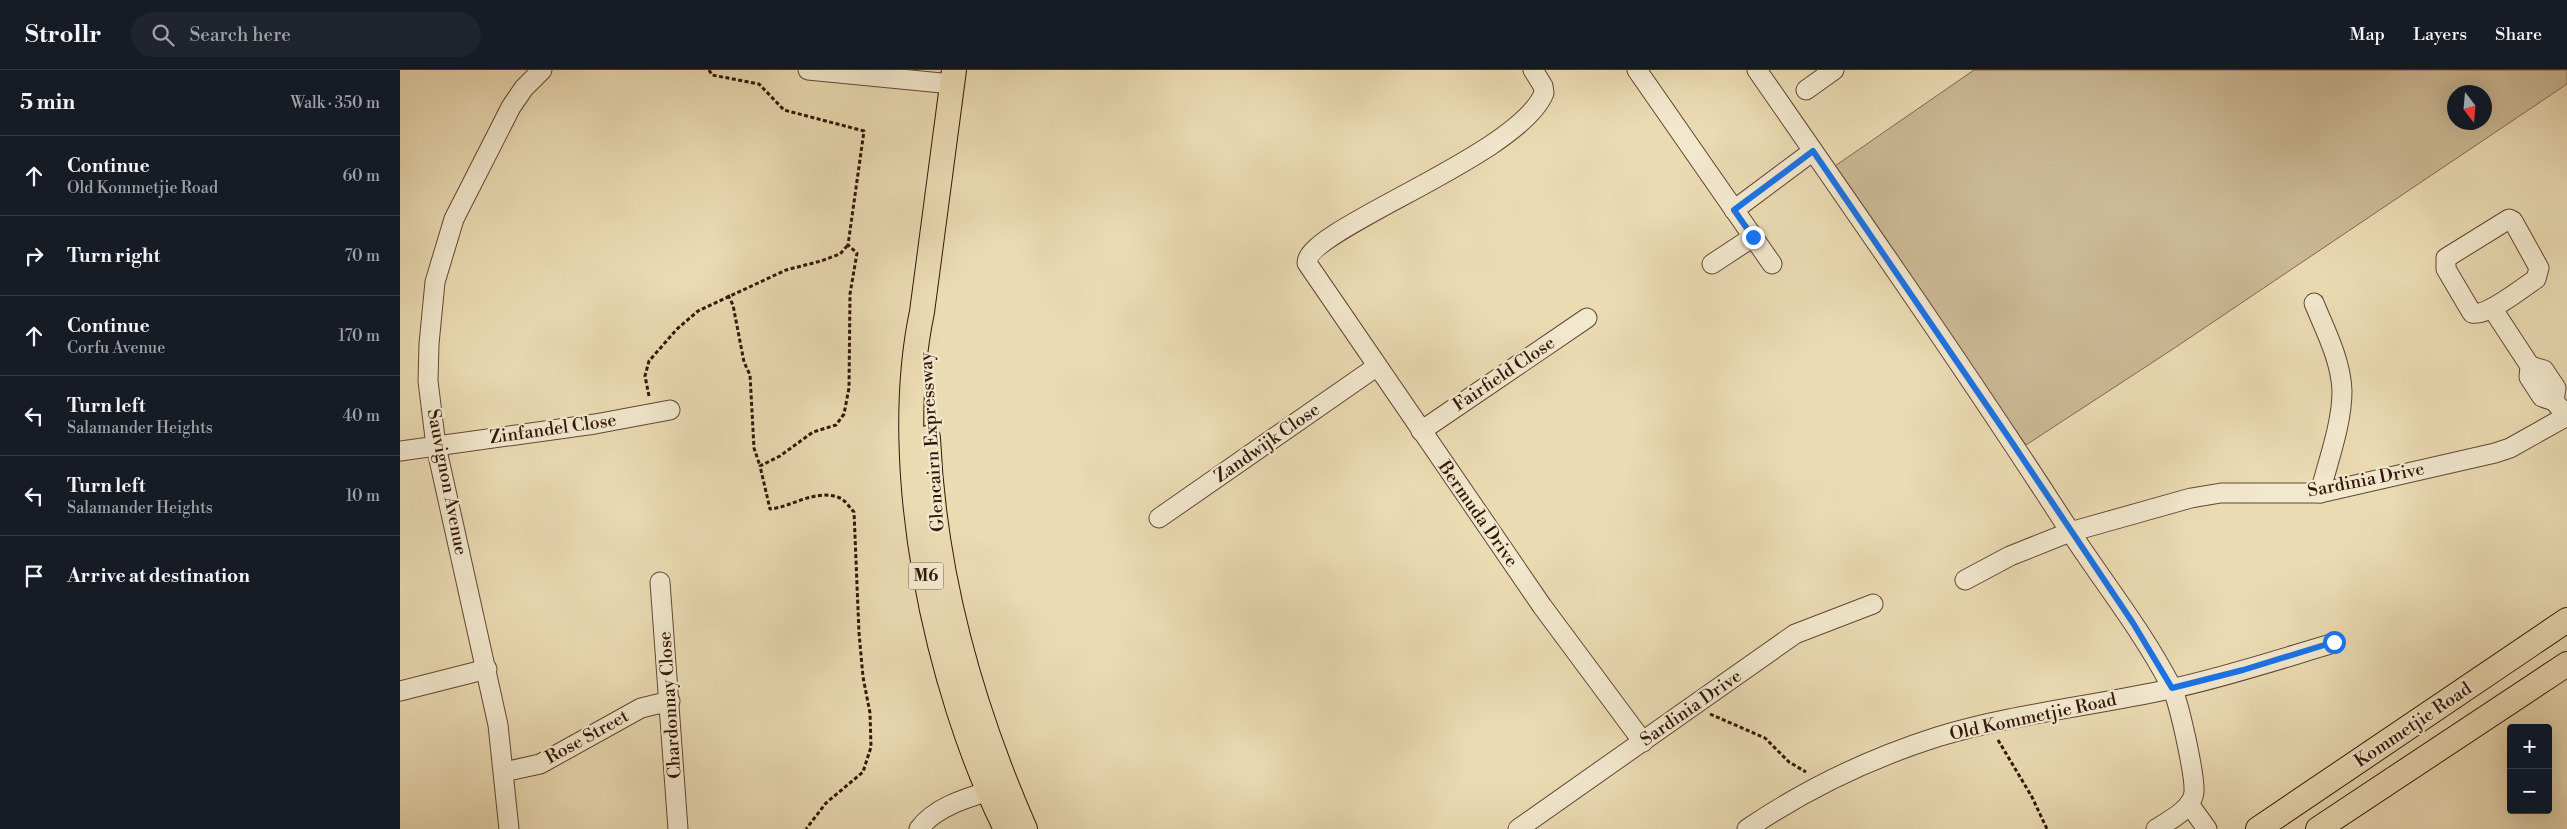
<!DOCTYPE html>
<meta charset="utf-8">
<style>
:root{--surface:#171b24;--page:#20242c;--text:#f1f3f6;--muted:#9ea1a6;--line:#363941}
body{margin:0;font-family:"Libre Bodoni",serif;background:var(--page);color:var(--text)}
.controls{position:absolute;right:15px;bottom:15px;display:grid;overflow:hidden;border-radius:5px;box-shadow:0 5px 20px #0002}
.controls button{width:45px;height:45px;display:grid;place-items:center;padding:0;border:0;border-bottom:1px solid var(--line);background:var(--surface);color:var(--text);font:25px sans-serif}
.compass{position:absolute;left:2047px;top:15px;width:45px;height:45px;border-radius:50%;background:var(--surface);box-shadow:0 5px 20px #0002;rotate:164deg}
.stop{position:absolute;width:15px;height:15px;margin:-11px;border:4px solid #1a73e8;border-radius:50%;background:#fff}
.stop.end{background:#1a73e8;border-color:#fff;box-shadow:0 1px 5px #0008}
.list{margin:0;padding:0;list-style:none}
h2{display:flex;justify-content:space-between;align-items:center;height:65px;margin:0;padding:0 20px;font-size:21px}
h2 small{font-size:16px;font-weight:400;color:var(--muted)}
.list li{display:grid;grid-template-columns:32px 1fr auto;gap:15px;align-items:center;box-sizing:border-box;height:80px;padding:0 20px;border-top:1px solid var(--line)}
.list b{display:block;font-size:19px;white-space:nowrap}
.list p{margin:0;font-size:16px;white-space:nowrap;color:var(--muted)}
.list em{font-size:16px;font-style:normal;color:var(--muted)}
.icon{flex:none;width:28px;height:28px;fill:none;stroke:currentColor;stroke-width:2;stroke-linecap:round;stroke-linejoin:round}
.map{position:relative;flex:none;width:2167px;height:759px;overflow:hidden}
header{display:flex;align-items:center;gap:30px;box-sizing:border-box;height:70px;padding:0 25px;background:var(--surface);border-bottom:1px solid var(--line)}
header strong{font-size:24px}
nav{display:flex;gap:28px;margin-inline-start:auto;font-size:18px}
.search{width:350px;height:45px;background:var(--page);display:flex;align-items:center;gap:12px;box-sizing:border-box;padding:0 18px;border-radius:28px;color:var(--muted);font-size:19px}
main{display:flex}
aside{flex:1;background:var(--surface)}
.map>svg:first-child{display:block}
.green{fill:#ccba96;stroke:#806850;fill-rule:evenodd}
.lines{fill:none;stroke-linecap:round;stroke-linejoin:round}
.minor-casing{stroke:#624734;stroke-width:21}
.major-casing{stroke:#341609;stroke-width:26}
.path{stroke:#341609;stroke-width:3;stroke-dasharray:4 2.5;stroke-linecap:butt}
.minor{stroke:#f2e8ce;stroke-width:19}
.major{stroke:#ebdbb3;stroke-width:24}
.route{stroke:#1a73e8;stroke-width:6}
.labels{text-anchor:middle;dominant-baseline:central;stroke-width:4.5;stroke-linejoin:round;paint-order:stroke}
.shield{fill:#f2e8ce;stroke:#6d5544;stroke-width:1}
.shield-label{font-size:16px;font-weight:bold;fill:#341609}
.street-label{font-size:18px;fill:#341609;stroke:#f2e8ce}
</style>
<header>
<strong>Strollr</strong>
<div class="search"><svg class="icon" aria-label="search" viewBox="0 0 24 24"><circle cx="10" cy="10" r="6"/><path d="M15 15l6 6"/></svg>Search here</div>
<nav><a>Map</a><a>Layers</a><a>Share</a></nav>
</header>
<main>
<aside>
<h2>5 min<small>Walk · 350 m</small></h2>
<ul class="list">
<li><svg class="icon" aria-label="ahead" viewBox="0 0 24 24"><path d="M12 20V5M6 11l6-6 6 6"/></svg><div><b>Continue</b><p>Old Kommetjie Road</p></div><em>60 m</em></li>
<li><svg class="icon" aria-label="right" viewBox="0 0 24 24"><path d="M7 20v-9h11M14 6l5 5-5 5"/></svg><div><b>Turn right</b></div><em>70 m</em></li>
<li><svg class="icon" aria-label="ahead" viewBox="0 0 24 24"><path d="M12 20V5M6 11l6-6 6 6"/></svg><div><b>Continue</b><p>Corfu Avenue</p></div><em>170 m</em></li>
<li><svg class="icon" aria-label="left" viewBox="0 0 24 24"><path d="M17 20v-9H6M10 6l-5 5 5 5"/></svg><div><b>Turn left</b><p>Salamander Heights</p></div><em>40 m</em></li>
<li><svg class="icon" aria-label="left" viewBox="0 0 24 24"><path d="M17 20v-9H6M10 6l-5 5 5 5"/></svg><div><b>Turn left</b><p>Salamander Heights</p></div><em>10 m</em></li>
<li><svg class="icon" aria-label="arrive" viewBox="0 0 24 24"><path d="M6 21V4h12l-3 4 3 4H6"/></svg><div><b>Arrive at destination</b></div></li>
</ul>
</aside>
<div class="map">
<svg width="2167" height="759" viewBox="0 0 2167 759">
<rect width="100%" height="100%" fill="#ebdbb3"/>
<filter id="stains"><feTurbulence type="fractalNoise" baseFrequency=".004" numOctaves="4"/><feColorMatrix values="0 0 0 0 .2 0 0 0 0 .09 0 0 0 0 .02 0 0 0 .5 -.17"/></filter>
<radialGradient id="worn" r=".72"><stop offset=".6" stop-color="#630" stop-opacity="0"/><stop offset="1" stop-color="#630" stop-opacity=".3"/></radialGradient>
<path class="green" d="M1574,0H2167V14L1776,277L1626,375L1432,98ZM2054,22H2084V52H2054Z"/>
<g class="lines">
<g class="minor-casing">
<g id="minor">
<path d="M408,0L552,14"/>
<path d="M1133,0L1143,16L1144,23C1119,86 906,159 907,193L1142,536L1243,672"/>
<path d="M1237,0L1372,194"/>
<path d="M1357,0C1461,150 1565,299 1664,452C1699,507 1741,558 1771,616C1779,631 1795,705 1794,722C1793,739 1768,751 1756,759"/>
<path d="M1406,20L1434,0"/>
<path d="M1334,140L1413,81"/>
<path d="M2109,149L2113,151L2139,198L2136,209C2122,218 2087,247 2072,243L2046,199V188Z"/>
<path d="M1312,194L1353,167"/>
<path d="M1914,233C1925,260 1941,290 1942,321C1942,354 1928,391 1920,423"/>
<path d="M2092,238L2130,296L2129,307L2142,327L2154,331L2167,346"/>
<path d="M2130,296L2144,300L2156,318L2154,331"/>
<path d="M1021,361L1187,248"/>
<path d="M0,381L195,354L270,340"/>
<path d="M759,448L976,297"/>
<path d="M1565,510L1610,486L1670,462L1791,428L1821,423H1920L2095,383L2110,378L2167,346"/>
<path d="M260,512L278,759"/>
<path d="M0,621L87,599"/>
<path d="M104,702L140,694L241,638L270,631"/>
<path d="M1789,734L1807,759"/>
<path d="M109,759L98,655L36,376L28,311L29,274L35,212L54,149L111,37L124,18L142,0"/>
<path d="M519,759C537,734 575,726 602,717"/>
<path d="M1118,759L1395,564L1473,534"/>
<path d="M1347,759C1406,719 1468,689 1537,667C1612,644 1693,636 1770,619C1826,607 1880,589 1934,573"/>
</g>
</g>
<g class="major-casing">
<g id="major">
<path d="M554,0L522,242C489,397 536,618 606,759"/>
<path d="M528,368C534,503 571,636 625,759"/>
<path d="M1858,759L2167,550"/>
<path d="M1918,759L2167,594"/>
</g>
</g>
<g class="path">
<path d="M309,0L312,5L359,14L384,40L464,61L448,175L457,183L450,224L449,318L444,344L436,355L413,362L380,386L360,396L370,439C392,437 416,418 440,428C445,430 450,438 454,442L459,563L463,607L470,643L471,677L463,702L426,733L406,759"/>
<path d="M328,225L333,235L344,292L350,305L354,378L360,396"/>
<path d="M249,326L245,306L249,291L277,259L298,241L386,200L421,191L440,184L448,175"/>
<path d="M1310,644L1365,668L1389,692L1406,702"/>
<path d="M1598,670L1632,727L1647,759"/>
</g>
<use href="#minor" class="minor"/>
<use href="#major" class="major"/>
</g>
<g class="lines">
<path class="route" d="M1353,167L1334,140L1413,81L1609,368L1733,553L1772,618L1843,600L1934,572"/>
</g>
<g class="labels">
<rect class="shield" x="508.5" y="492.5" width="35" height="27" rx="4"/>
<g class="shield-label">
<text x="526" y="506">M6</text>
</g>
<g class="street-label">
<text transform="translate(1104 304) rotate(-34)">Fairfield Close</text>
<text transform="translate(153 359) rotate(-8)">Zinfandel Close</text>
<text transform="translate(532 372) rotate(-94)">Glencairn Expressway</text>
<text transform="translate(867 373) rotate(-35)">Zandwijk Close</text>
<text transform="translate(1966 410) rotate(-11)">Sardinia Drive</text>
<text transform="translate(47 412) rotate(79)">Sauvignon Avenue</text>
<text transform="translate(1078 444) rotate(55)">Bermuda Drive</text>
<text transform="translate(270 635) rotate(-94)">Chardonnay Close</text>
<text transform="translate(1291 638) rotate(-35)">Sardinia Drive</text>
<text transform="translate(1633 647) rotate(-12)">Old Kommetjie Road</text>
<text transform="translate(2013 655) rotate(-34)">Kommetjie Road</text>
<text transform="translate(187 667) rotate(-29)">Rose Street</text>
</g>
</g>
<rect width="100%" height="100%" filter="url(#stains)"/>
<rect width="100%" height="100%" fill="url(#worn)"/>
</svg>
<div class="controls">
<button>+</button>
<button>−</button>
</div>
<svg class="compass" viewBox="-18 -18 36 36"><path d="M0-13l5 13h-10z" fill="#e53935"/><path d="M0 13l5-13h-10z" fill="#9ea1a6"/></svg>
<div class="stop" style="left:1934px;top:572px"></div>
<div class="stop end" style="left:1353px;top:167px"></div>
</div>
</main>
